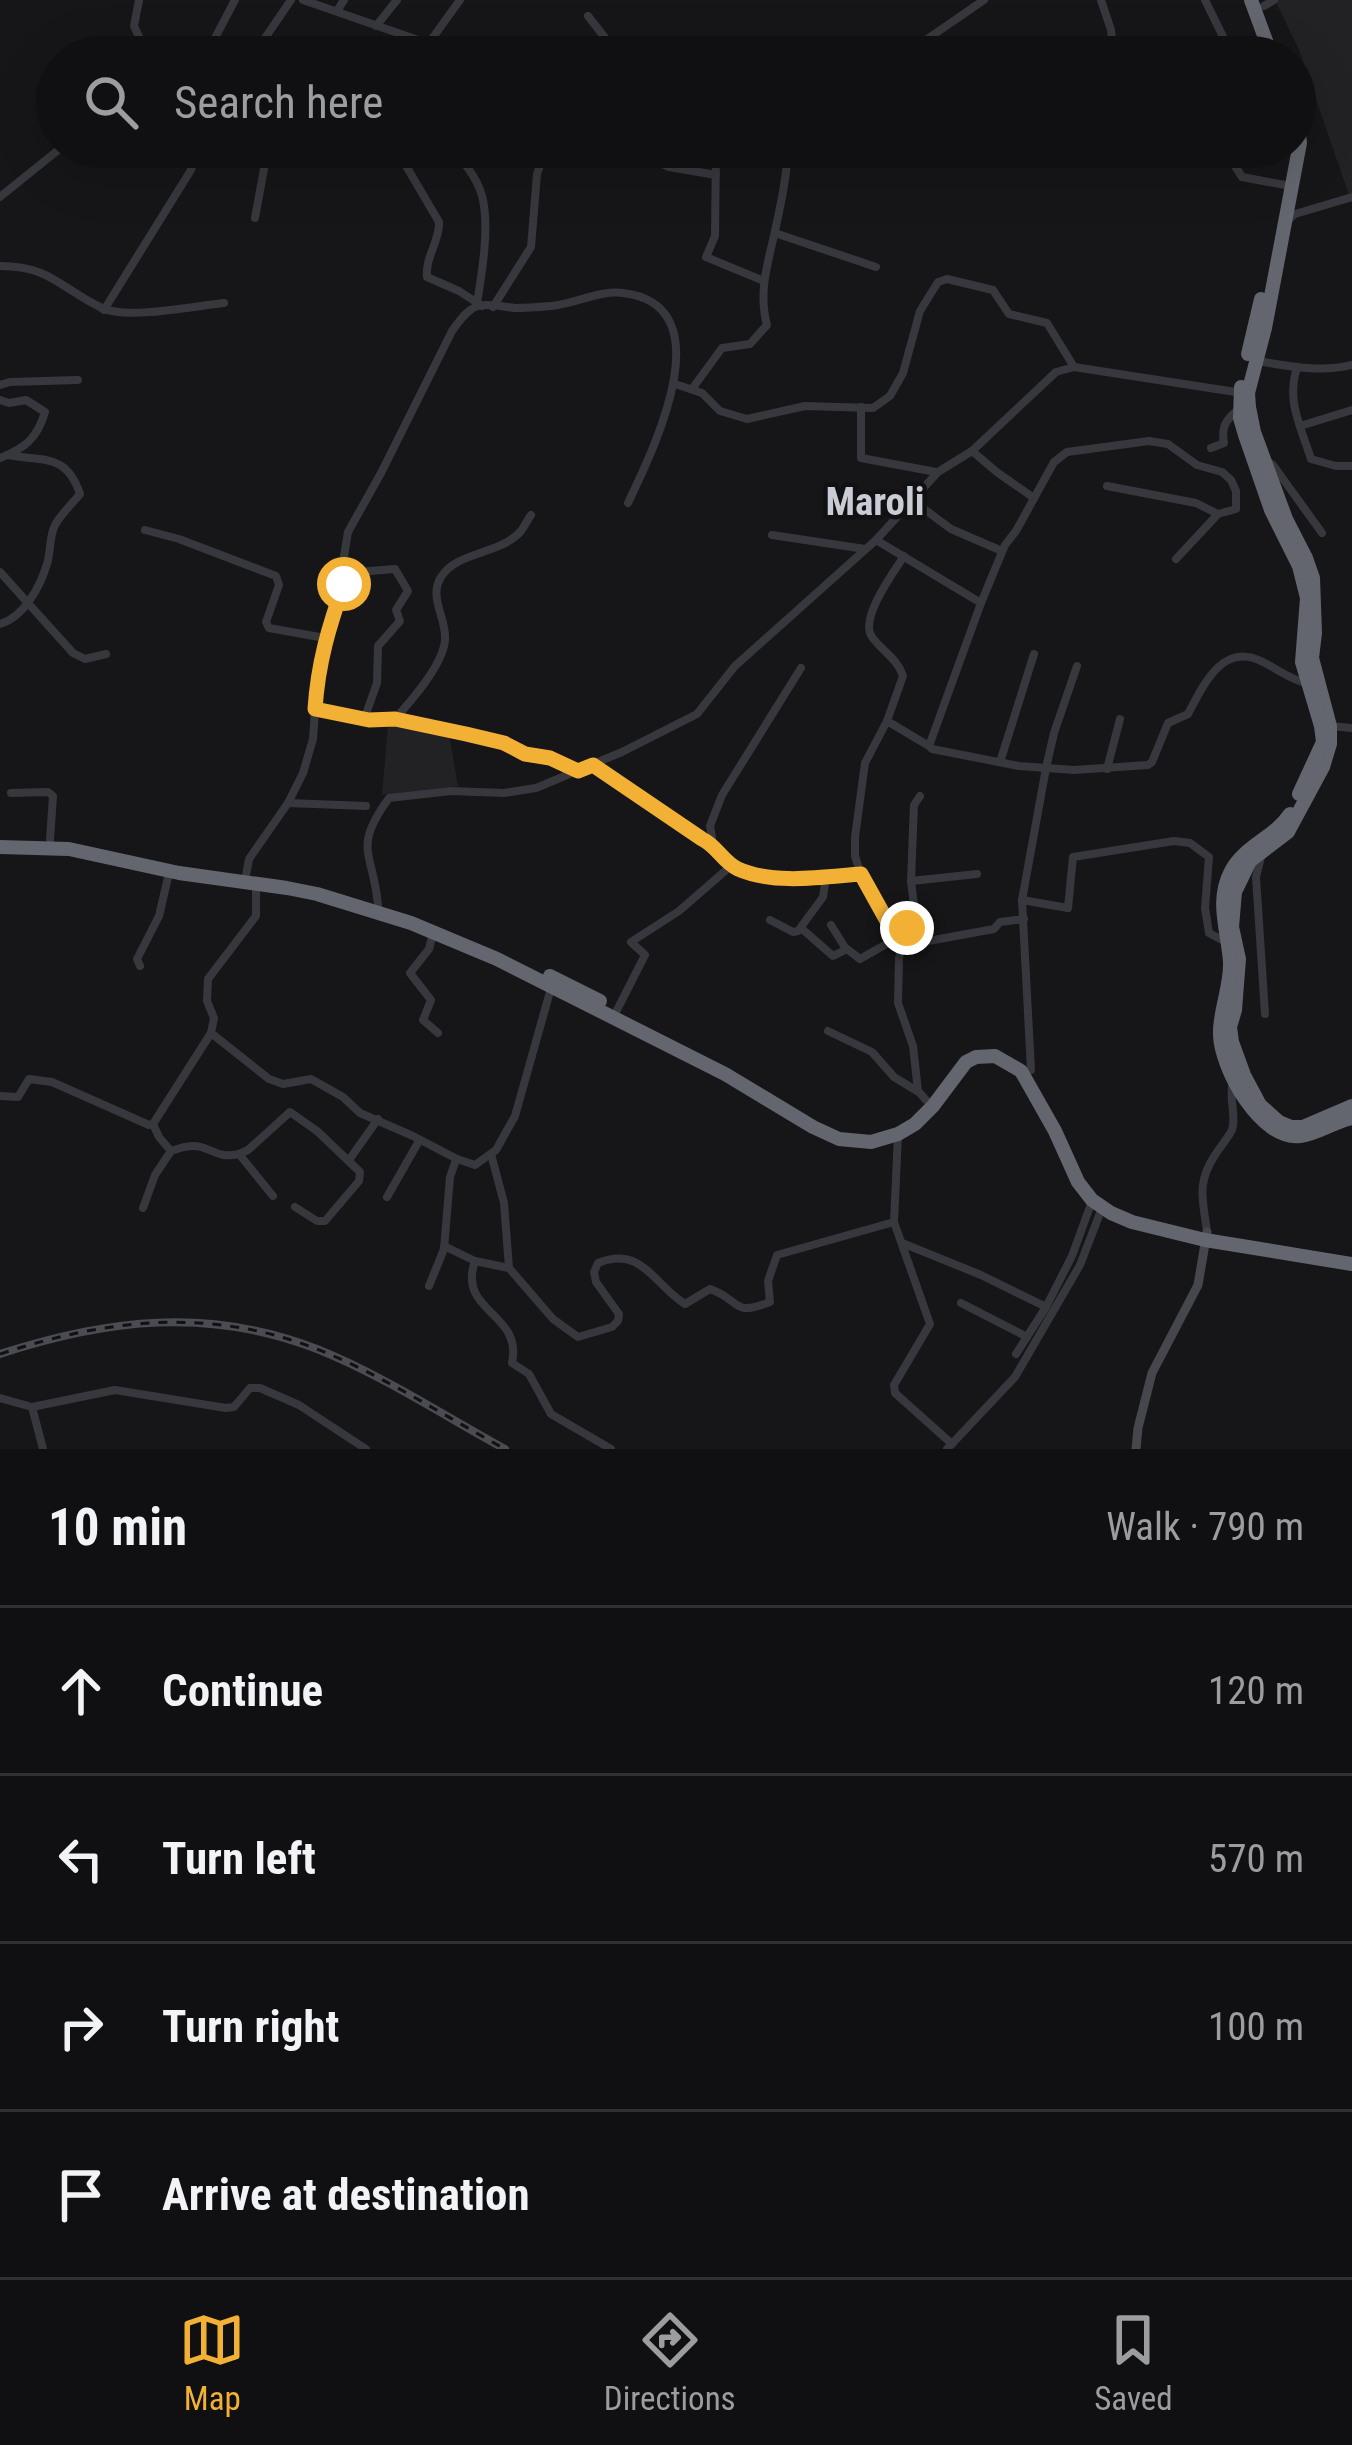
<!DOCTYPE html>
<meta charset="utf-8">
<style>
:root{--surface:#101012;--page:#19191b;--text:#f1f3f6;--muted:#9c9d9f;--line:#303032;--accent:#f2b134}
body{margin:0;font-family:"Roboto Condensed",sans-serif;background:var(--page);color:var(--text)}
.stop{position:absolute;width:36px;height:36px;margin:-27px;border:9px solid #f2b134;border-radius:50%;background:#fff}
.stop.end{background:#f2b134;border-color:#fff;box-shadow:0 3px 12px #0008}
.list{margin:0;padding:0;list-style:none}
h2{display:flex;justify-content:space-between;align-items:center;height:156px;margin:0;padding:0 48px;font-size:51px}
h2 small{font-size:39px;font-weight:400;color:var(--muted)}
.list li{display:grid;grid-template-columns:78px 1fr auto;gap:36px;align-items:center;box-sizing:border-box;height:168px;padding:0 48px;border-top:3px solid var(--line)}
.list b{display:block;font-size:45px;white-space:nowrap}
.list em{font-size:39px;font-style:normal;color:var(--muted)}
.icon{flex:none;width:66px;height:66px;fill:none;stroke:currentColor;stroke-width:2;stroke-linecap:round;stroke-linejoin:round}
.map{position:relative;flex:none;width:1352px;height:1449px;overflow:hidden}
.search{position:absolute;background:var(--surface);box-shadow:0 12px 48px #0002;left:36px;right:36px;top:36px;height:132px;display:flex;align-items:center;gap:30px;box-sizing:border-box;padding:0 42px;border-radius:66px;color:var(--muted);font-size:45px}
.sheet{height:828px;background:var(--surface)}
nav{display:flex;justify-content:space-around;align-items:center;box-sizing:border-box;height:168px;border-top:3px solid var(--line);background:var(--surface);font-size:33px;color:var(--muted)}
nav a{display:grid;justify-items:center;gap:6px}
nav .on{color:var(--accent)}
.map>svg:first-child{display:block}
.built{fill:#222225}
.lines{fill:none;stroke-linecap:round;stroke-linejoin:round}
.street{stroke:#37383d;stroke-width:8}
.secondary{stroke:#45474d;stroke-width:9}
.highway{stroke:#63666e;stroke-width:14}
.rail-casing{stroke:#4a4c52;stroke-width:8}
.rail{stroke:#111113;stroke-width:3;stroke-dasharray:9;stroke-linecap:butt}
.route{stroke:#f2b134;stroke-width:15}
.labels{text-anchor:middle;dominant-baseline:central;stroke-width:9;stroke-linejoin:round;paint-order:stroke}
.neighbourhood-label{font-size:39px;font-weight:bold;fill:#c9ccd4;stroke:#111113}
</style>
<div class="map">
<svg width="1352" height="1449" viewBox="0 0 1352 1449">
<rect width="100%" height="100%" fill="#161618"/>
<g class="built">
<path d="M1275,0H1352V194L1349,195L1299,50Z"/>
<path d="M388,726L449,734L458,786L382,795Z"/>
</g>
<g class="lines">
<g class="street">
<path d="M139,0L134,26L146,52"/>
<path d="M303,0L421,41H430L434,36L460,0"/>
<path d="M1101,0L1111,30L1114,57"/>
<path d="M1205,0L1233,57"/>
<path d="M1264,6L1274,0"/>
<path d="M337,11L344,0"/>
<path d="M588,16L620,57"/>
<path d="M376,26L397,0"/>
<path d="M430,41L448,57"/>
<path d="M139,57L146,52L158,57"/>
<path d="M205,57L235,0"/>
<path d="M252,57L291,0"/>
<path d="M901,57L984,0"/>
<path d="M395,147L439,222C440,241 425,257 427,277L459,291L482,306"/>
<path d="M450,147C463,161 477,177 482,196C490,225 482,273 477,303"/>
<path d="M624,147L669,167L716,175"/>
<path d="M716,147L715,236L706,257L764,281"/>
<path d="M1223,147L1242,177L1285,185"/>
<path d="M0,197L62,147"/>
<path d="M255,218L268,147"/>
<path d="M1287,221L1295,214L1352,197"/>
<path d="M775,233L876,267"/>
<path d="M0,266C51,266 61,289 102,308C127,320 194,306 224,303"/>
<path d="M493,307L531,247L537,174L542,160L554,147"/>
<path d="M104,310L191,170L199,147"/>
<path d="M1257,361C1289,366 1320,373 1352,365"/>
<path d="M1297,368C1286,401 1301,427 1311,459L1336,466H1352"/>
<path d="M675,384L702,393L720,411L747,419L805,406L873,408L890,396L903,373L920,311L938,282L947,279L993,290L1009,314L1047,323L1074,367"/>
<path d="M0,385L10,382L78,380"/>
<path d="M692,389L722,348L750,344L767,325C758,292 768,263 775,231C781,203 787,176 788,147"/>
<path d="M0,400L9,403L26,400L45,412C37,439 25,448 0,458"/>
<path d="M861,407V458L936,472"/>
<path d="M1300,426L1352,410"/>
<path d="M1211,448L1224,443C1221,427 1226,419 1239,409"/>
<path d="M972,451L998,473L1034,498"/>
<path d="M1266,460L1273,465L1322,533"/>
<path d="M1107,486L1196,503L1218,514"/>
<path d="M912,500L951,529L1002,551"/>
<path d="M145,530L179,539L276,576L279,585L266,622L269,628L325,638"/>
<path d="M772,535L865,549"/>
<path d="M876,540L981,603L929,746L932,749L1019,766L1074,770L1148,765L1152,762L1168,723L1188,714C1204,684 1223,641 1263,662C1279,670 1289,679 1306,683"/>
<path d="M0,572L73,653L85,659L106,654"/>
<path d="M344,573L395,569L408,591L396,610L400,621L378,646L377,683L366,714"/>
<path d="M981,603L1005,545L1016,531L1054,462L1067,452L1149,441L1168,444L1197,465L1222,472L1231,480L1236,491V509L1218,514L1176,559"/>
<path d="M0,624C24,617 40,587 47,564C51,551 49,537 55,525C61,514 72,504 80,494C66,452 42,462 8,455"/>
<path d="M801,668L722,795L710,826L713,844L728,862L742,871L795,877L861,875"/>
<path d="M315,709L369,720L395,719C411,701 443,665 445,640C447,619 428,597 441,577C457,551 500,555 521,531C525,526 527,520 531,515"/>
<path d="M395,719L504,743L525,754L551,758L577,770"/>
<path d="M887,721L903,676C897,658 883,652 872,637C859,619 893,573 904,556"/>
<path d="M1330,726L1352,728"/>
<path d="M929,746L887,721L865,763L855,837V856L861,875L901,946L994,929L1000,922L1024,919"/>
<path d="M1000,762L1034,654"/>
<path d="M594,766L702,839L711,843"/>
<path d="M1107,769L1120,719"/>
<path d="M11,793L48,792L53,796L50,840"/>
<path d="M920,796L914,805L911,881L914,906L899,958L898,1003L913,1046L918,1091L926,1100"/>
<path d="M288,803L366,806"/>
<path d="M1262,853L1256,877L1265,1014"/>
<path d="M245,881L249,859L288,803L303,773L313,739L318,667L333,610L344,584L343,562L348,532L381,473L452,331C458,323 467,309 478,306C488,303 504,307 515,308C527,308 539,307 551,306C575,304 599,290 623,293C726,305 652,452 628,503"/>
<path d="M911,881L977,874"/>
<path d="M1022,900L1068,908L1073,857L1174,841L1190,843L1209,857L1205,908L1209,933L1226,942"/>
<path d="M378,905C373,851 352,849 389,798L451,791L504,793L536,788L622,752L697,714L735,666L876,540L938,472L972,451L1056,372L1074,367L1242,393"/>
<path d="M770,920L793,932L798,931L823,897L826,877"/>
<path d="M831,925L846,949"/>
<path d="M801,928L833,956L847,949L860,959L897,938"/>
<path d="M433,933L429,949L410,973L431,1000L423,1020L438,1033"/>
<path d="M140,966L137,959L159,916L169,873"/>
<path d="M617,1010L645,955L631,942L679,911L732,865"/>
<path d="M828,1031L872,1052L894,1077L917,1091"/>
<path d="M211,1033L269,1079L283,1084L311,1079L343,1097L360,1113L413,1136L457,1159L475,1165L496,1150L515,1116L551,988"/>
<path d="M1031,1070L1022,900L1046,768L1054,733L1077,666"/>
<path d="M0,1096L18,1097L29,1079L52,1082L149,1125L153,1124L211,1033L214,1018L207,1001L208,979L256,916V885"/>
<path d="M153,1124L159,1137L171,1151"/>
<path d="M898,1135L894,1222L930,1324L894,1385L895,1393L952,1444"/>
<path d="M239,1154L248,1150L290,1112L317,1131L360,1172L359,1181L325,1221H317L295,1207"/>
<path d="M491,1154L504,1203L509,1268"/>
<path d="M349,1160L378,1119"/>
<path d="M387,1197L419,1141"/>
<path d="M143,1208L155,1175L171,1151C180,1148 191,1144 201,1147C217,1152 221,1158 239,1154L273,1196"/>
<path d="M1207,1232C1203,1200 1196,1184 1215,1155C1220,1147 1228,1138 1232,1130C1237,1115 1228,1099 1233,1081"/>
<path d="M902,1243L981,1275L1046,1307L1072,1256L1092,1201"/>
<path d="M444,1246L475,1261C457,1313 523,1312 512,1363L529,1374L551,1414L611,1449"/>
<path d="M475,1261L509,1268L553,1319L578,1337L612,1327L618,1321L619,1314L596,1282L594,1272L598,1263C642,1245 654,1285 685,1304L710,1289C743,1301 731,1317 770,1302L768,1281L777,1255L894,1222"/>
<path d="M429,1286L444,1249L450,1177L456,1160"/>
<path d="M961,1303L1027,1337"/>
<path d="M1016,1354L1046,1307"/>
<path d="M0,1398L32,1407L115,1390L226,1408L234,1407L250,1388H260L299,1405L366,1449"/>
<path d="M32,1407L43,1449"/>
<path d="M947,1449L1015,1377L1080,1265L1102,1208"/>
</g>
<path class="secondary" d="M1136,1449L1138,1428L1152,1373L1198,1285L1207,1232"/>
<g class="highway">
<path d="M1251,0L1272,57"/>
<path d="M1295,104L1300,143L1265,328L1248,393L1249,407L1254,432L1286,519L1306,558L1313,578L1315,633L1312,658L1330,726V744L1323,767L1288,832L1250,861L1235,892L1232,927L1239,959L1235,1010L1230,1027L1232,1042L1244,1075L1260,1105L1279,1122L1291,1127H1303L1352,1106"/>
<path d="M1248,354L1261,299"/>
<path d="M1241,387L1240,418L1245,435L1271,510L1299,566L1307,598L1302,662L1321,726L1323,742L1299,794"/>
<path d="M1290,814C1274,838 1245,845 1231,871C1215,901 1228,931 1230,962C1231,987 1219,1011 1220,1035C1221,1069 1261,1141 1300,1136C1318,1134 1335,1121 1352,1118"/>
<path d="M0,847L69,849L179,873L287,888L317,894L411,923L497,959L725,1074L813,1127L839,1139L871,1142L898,1134L915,1124L933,1106L966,1062L976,1057L995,1056L1021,1071L1055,1131L1078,1182L1092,1200L1111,1213L1132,1222L1205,1240L1352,1264"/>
<path d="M550,976L600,1001"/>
</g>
<g class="rail-casing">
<path id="rail" d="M0,1354C107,1319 209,1307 317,1349C382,1375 443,1415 505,1449"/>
</g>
<use href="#rail" class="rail"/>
</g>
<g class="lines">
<path class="route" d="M344,584C329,626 318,663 315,709L369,720L395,719L466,734L504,743L525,754L550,758L578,771L593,765L702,839C717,846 723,862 738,869C774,885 823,877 861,874L901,946L907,928"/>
</g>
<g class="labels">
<g class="neighbourhood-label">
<text x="875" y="502">Maroli</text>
</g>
</g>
</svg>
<div class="stop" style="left:344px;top:584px"></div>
<div class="stop end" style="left:907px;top:928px"></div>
<div class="search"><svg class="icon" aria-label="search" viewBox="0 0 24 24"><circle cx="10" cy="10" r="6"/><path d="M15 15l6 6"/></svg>Search here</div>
</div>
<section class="sheet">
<h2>10 min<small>Walk · 790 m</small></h2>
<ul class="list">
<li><svg class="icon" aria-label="ahead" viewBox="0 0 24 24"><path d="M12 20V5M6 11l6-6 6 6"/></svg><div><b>Continue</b></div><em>120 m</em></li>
<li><svg class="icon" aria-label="left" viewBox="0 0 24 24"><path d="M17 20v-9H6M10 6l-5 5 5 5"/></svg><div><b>Turn left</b></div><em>570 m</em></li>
<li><svg class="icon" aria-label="right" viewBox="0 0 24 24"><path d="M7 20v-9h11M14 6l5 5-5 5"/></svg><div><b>Turn right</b></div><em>100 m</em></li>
<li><svg class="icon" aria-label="arrive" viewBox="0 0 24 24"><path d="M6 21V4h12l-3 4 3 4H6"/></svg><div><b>Arrive at destination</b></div></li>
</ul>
</section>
<nav>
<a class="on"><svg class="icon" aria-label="map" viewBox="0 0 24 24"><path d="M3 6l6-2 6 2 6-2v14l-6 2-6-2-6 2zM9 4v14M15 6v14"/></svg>Map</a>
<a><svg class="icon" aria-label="directions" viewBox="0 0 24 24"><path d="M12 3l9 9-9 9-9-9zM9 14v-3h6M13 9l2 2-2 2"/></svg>Directions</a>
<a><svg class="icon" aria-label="saved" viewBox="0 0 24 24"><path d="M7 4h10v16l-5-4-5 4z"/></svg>Saved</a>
</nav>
